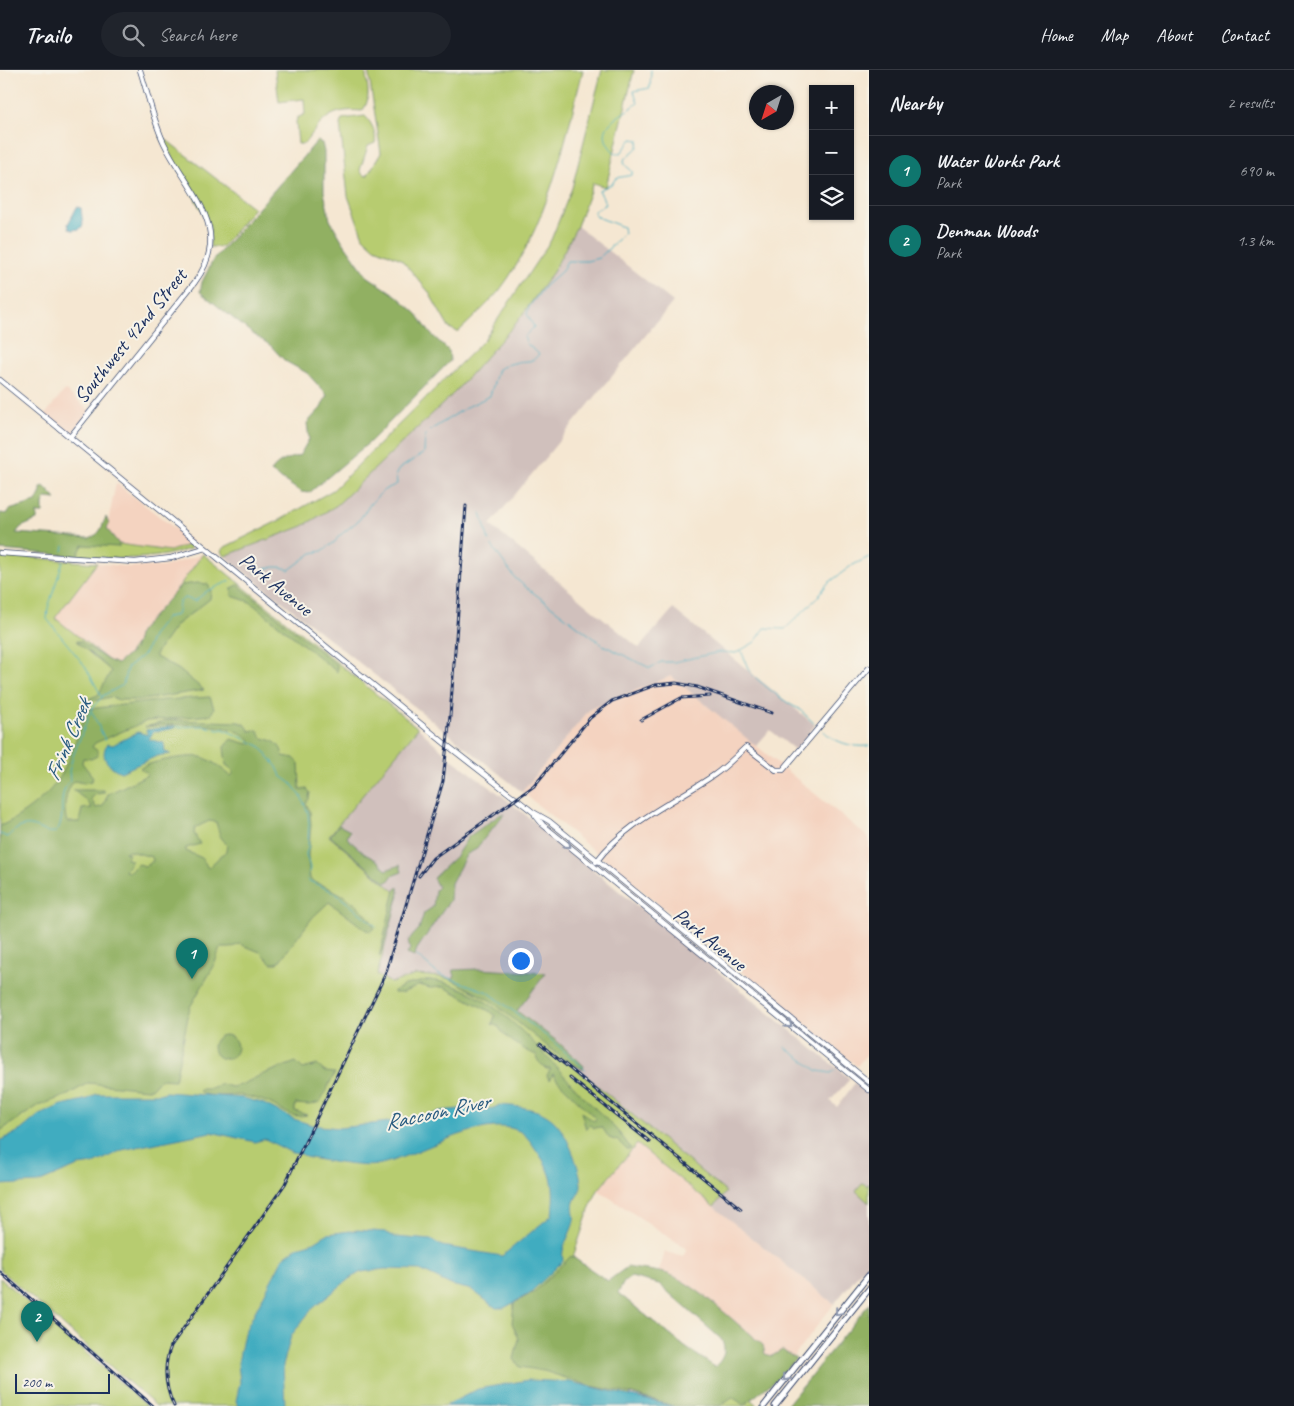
<!DOCTYPE html>
<meta charset="utf-8">
<style>
:root{--surface:#171b24;--page:#20242c;--text:#f1f3f6;--muted:#9ea1a6;--line:#363941;--accent:#0f766e}
body{margin:0;font-family:Caveat,sans-serif;background:var(--page);color:var(--text)}
.controls{position:absolute;right:15px;top:15px;display:grid;overflow:hidden;border-radius:0px;box-shadow:0 1px 4px #0004}
.controls button{width:45px;height:45px;display:grid;place-items:center;padding:0;border:0;border-bottom:1px solid var(--line);background:var(--surface);color:var(--text);font:25px sans-serif}
.compass{position:absolute;left:749px;top:15px;width:45px;height:45px;border-radius:50%;background:var(--surface);box-shadow:0 1px 4px #0004;rotate:219deg}
.scale{position:absolute;left:15px;bottom:12px;width:95px;box-sizing:border-box;padding-left:5px;border:2px solid #1b2f5e;border-top:0;font-size:14px;line-height:18px;white-space:nowrap;color:#1b2f5e;-webkit-text-stroke:4px #f7f3e8;paint-order:stroke}
.you{position:absolute;left:520px;top:890px;width:18px;height:18px;margin:-12px;border:4px solid #fff;border-radius:50%;background:#1a73e8;box-shadow:0 0 0 8px #1a73e833}
.badge{display:grid;place-items:center;width:32px;height:32px;border-radius:50%;background:var(--accent);color:#fff;font-size:16px;font-weight:700}
.pin{position:absolute;translate:-50% -41px;filter:drop-shadow(0 1px 2px #0008)}
.pin::after{content:'';position:absolute;top:26px;width:18px;height:15px;background:inherit;clip-path:polygon(0 0,100% 0,50% 100%)}
.list{margin:0;padding:0;list-style:none}
h2{display:flex;justify-content:space-between;align-items:center;height:65px;margin:0;padding:0 20px;font-size:21px}
h2 small{font-size:16px;font-weight:400;color:var(--muted)}
.list li{display:grid;grid-template-columns:32px 1fr auto;gap:15px;align-items:center;box-sizing:border-box;height:70px;padding:0 20px;border-top:1px solid var(--line)}
.list b{display:block;font-size:19px;white-space:nowrap}
.list p{margin:0;font-size:16px;white-space:nowrap;color:var(--muted)}
.list em{font-size:16px;font-style:normal;color:var(--muted)}
.icon{flex:none;width:28px;height:28px;fill:none;stroke:currentColor;stroke-width:2;stroke-linecap:round;stroke-linejoin:round}
.map{position:relative;flex:none;width:869px;height:1336px;overflow:hidden}
header{display:flex;align-items:center;gap:30px;box-sizing:border-box;height:70px;padding:0 25px;background:var(--surface);border-bottom:1px solid var(--line)}
header strong{font-size:24px}
nav{display:flex;gap:28px;margin-inline-start:auto;font-size:18px}
.search{width:350px;height:45px;background:var(--page);display:flex;align-items:center;gap:12px;box-sizing:border-box;padding:0 18px;border-radius:28px;color:var(--muted);font-size:19px}
main{display:flex}
aside{flex:1;background:var(--surface)}
.map>svg:first-child{display:block}
.built{fill:#f4d3c0}
.industrial{fill:#d0c0bc}
.green{fill:#b7cc70;stroke:#697e67}
.forest{fill:#91b062;stroke:#567060;fill-rule:evenodd}
.water{fill:#41acc0;stroke:#2e6e8f}
.lines{fill:none;stroke-linecap:round;stroke-linejoin:round}
.stream{stroke:#41acc0;stroke-width:1}
.secondary-casing{stroke:#3c4b6f;stroke-width:6}
.primary-casing{stroke:#3c4b6f;stroke-width:7}
.secondary{stroke:#fff;stroke-width:4.5}
.primary{stroke:#fff;stroke-width:5}
.rail-casing{stroke:#1b2f5e;stroke-width:3}
.rail{stroke:#f7f3e8;stroke-width:1;stroke-dasharray:4;stroke-linecap:butt}
.oneway{stroke:#8d97ae}
.labels{text-anchor:middle;dominant-baseline:central;stroke-width:4;stroke-linejoin:round;paint-order:stroke}
.street-label{font-size:21px;fill:#1b2f5e;stroke:#f7f3e8}
.water-label{font-size:22px;font-style:italic;fill:#285b80;stroke:#f7f3e8}
</style>
<header>
<strong>Trailo</strong>
<div class="search"><svg class="icon" aria-label="search" viewBox="0 0 24 24"><circle cx="10" cy="10" r="6"/><path d="M15 15l6 6"/></svg>Search here</div>
<nav><a>Home</a><a>Map</a><a>About</a><a>Contact</a></nav>
</header>
<main>
<div class="map">
<svg width="869" height="1336" viewBox="0 0 869 1336">
<rect width="100%" height="100%" fill="#f7f3e8"/>
<filter id="ink" filterUnits="userSpaceOnUse"><feTurbulence type="fractalNoise" baseFrequency=".02" numOctaves="2"/><feDisplacementMap in="SourceGraphic" scale="10" xChannelSelector="R" yChannelSelector="G"/><feConvolveMatrix kernelMatrix="1 2 1 2 8 2 1 2 1" color-interpolation-filters="sRGB"/></filter>
<filter id="wash" filterUnits="userSpaceOnUse"><feTurbulence type="fractalNoise" baseFrequency=".0096" numOctaves="4" result="noise"/><feDisplacementMap in="SourceGraphic" scale="20" xChannelSelector="R" yChannelSelector="G"/><feGaussianBlur stdDeviation="1.12" result="paint"/><feColorMatrix in="noise" values="0 0 0 0 0 0 0 0 0 0 0 0 0 0 0 0 0 1.4 0 .05"/><feComposite in="paint" operator="in"/></filter>
<g filter="url(#wash)">
<rect width="100%" height="100%" fill="#f5e7d2"/>
<g class="built">
<path d="M65,320L91,342L70,367L44,346Z"/>
<path d="M116,413L191,471V474L170,481L104,472Z"/>
<path d="M203,484L118,598L55,548L97,493L129,497H163Z"/>
<path d="M671,606L869,768V982L857,996L522,722L590,639Z"/>
<path d="M637,1074L834,1234L777,1308L656,1210L665,1182L684,1186L687,1179L598,1120Z"/>
</g>
<g class="industrial">
<path d="M577,156L673,232L490,455L639,578L673,539L815,655L795,680L770,660L756,676L671,606L590,639L522,722L225,486L303,456L337,435L388,385L553,202Z"/>
<path d="M418,658L453,690L501,725L850,1009L830,1031L837,1037L855,1013L869,1025V1191L834,1234L714,1137L725,1122L377,905L399,825L329,766Z"/>
</g>
<g class="green">
<path d="M275,0H365C367,13 372,30 362,41C329,38 323,50 304,74H298L296,52L297,48L305,44L304,29L279,32Z"/>
<path d="M368,0H583C564,75 547,158 499,221C487,235 472,249 458,262L449,258L428,221L401,189L375,178L363,167L348,126L340,54L342,49L365,46C371,52 377,63 375,73L368,76L360,100L363,105L367,106L381,83Z"/>
<path d="M602,0H634L606,117L593,113L577,156L553,202L517,252L454,323L337,435L303,456L225,486L221,482L223,478L282,449L333,420L484,270L551,170L572,118Z"/>
<path d="M160,65L254,138L222,177H210V156Z"/>
<path d="M0,464L104,472L170,481L191,474L190,479C131,498 61,483 0,478Z"/>
<path d="M203,484L418,658L329,766L399,825L377,905L391,913L416,905L441,907L463,912L497,933L726,1122L714,1137L637,1074L598,1120L590,1137L573,1187L756,1334L755,1336H668L631,1324L619,1333L460,1336H156L0,1200V485L97,493L55,548L118,598Z"/>
<path d="M863,1113L867,1116L869,1113V1133L856,1121Z"/>
<path d="M0,1208L147,1336H0Z"/>
</g>
<g class="forest">
<path d="M317,71L322,73L324,82V122L330,150L343,172L367,206L397,226L417,244L430,263L449,281L450,291L371,371L309,423L301,422L271,402C277,391 288,389 300,385L309,369L307,353L321,338L327,325L307,303L285,291L270,275L253,264L200,222L202,212L213,190Z"/>
<path d="M44,416L56,429L46,428L43,434V443H37V450L21,457L16,463L89,468C102,464 101,457 106,447L109,454L107,459L119,474V477L83,475L77,486L0,480V443L7,444L9,440L36,432L41,422V418Z"/>
<path d="M197,513L208,514L211,521L210,529L176,555L156,583V587L178,599L204,620L142,630H119L110,627L90,632V628L98,625L111,601L76,571H80L106,589L117,594L134,580L139,562L174,523L182,515Z"/>
<path d="M238,515L337,595V602L250,532L232,526V518Z"/>
<path d="M210,627L214,638L211,645L147,651L95,673L92,677L98,681L97,686L91,689L83,688L82,693L93,707L92,711L84,713L74,711C65,721 63,740 67,752H79L82,739L92,738L87,731L73,720H104V723L96,724L91,729L96,738L103,736L108,724L147,705V703L140,698C152,691 188,685 201,687C211,689 223,700 231,706L233,704V700L226,695L224,677L231,669L248,674L252,673C239,649 169,654 145,657L171,650L239,652L245,654L250,661L258,660L262,668C274,670 281,674 283,686L294,688L299,693L300,719H307L310,722L309,729L306,733L310,742L311,755L308,786L310,809C316,814 324,815 331,819C345,825 370,842 374,858L371,861L366,860L329,832L313,847L278,893H271L260,882L240,874L230,878H220L214,896L190,937L175,1010L160,1009L151,1019H147L88,1013L68,1025L38,1036L0,1061V756C20,748 52,723 62,704C72,684 78,660 88,639L165,630ZM209,751L216,752L220,766L227,775L226,781L208,798L202,788L186,781V778L200,774L194,763L195,758ZM129,781L152,787L153,791L145,796L139,794L128,802L125,801L132,790L126,789L129,784L125,782Z"/>
<path d="M501,744H504L475,780L467,784L464,789L451,813L450,830L417,879L414,887L407,884L410,879L408,871L419,859L424,843L433,837L435,820L438,817L433,808L456,786L468,767Z"/>
<path d="M339,755L350,761L347,767L349,770L365,784L378,791L386,800L400,795L402,802L392,806L388,812H385L330,766Z"/>
<path d="M398,817L399,823L382,881L379,887L395,820Z"/>
<path d="M479,899L546,903L517,941L558,972L584,996L583,999L568,993L491,931L452,910L455,906L453,900Z"/>
<path d="M430,910C492,917 540,980 580,1023C597,1041 618,1058 631,1079L627,1080L618,1071L609,1068L602,1057L594,1058L590,1055L586,1059L581,1042L594,1051L596,1049L558,1011L553,1004L549,1010L547,1005L551,999H546L538,991L537,985C528,983 502,966 499,957L492,954L495,946L491,942L444,917L430,918L420,915L402,923H394V921L405,915Z"/>
<circle cx="225" cy="977" r="12"/>
<path d="M296,992L303,999L317,995L325,1002L335,1003L320,1032L309,1035L295,1034V1041L307,1045C294,1048 289,1044 278,1038C270,1032 255,1028 245,1026C231,1023 210,1031 199,1021L200,1019H207L221,1014L232,1017L243,1014L261,1005Z"/>
<path d="M571,1186L608,1211L627,1197C641,1200 654,1200 668,1204C699,1216 736,1254 763,1275L765,1284L772,1286L782,1280L796,1289L777,1309L744,1335L732,1327L720,1336H672L632,1324L591,1316L544,1301L520,1297L514,1289L519,1269L512,1253L514,1233L534,1222ZM631,1207L659,1214L721,1269C727,1281 724,1287 715,1297L685,1277L618,1223L624,1212Z"/>
<path d="M869,1233V1336H786L869,1234Z"/>
</g>
<g class="water">
<path d="M77,137L81,138L83,155L80,159L72,160L69,158L68,154Z"/>
<path d="M175,656V658L153,662L149,669L164,673L165,682L171,684L157,686L121,702C109,697 99,688 107,674L113,675L138,662L148,665L146,660Z"/>
<path d="M166,1022L243,1028L262,1033L294,1049L312,1055L339,1058L405,1050L417,1051L440,1041L459,1039L481,1040L494,1038L499,1035C542,1038 558,1043 574,1086C577,1095 581,1105 581,1115C581,1122 576,1126 574,1132C572,1138 575,1146 574,1151C571,1165 560,1177 563,1191L529,1224L504,1238H496L472,1220L451,1215L420,1200L385,1199L361,1202L349,1209L311,1240L291,1266L283,1295L285,1336H238L236,1331L240,1312L238,1293L244,1263L283,1188L297,1177L314,1172L327,1164L358,1160L385,1162L395,1167L432,1170L442,1176L502,1186L552,1145C555,1117 554,1105 537,1081C532,1074 527,1065 519,1061C482,1043 414,1089 376,1095C362,1098 320,1090 305,1087L302,1084L292,1083L265,1069L255,1072L211,1062L122,1080L94,1094L78,1096L38,1113L0,1115V1071L21,1060L39,1045L62,1035L88,1029L96,1024H159Z"/>
<path d="M528,1310L571,1312L673,1336H445L478,1319Z"/>
</g>
<g class="lines">
<g class="stream">
<path d="M481,443L489,471"/>
<path d="M492,476L515,508L527,518L603,575L650,598L661,592H674L720,582L736,583L755,572L765,558L785,559L817,528L827,514L851,496L869,487"/>
<path d="M63,481L64,476"/>
<path d="M63,491L48,538L47,549L85,596L102,627"/>
<path d="M255,503C264,498 280,494 289,500L312,483L322,481L335,472L338,467L359,450L371,433L384,420L397,414L396,404L399,399L424,383L425,366L432,359L469,336L490,326L498,299C503,297 508,294 514,293C525,289 531,295 539,284L527,274L524,267L534,257L527,244L529,237L545,216L562,201L567,191H587L599,188L624,164L623,157L595,146L594,141L606,134L599,120L612,114L616,108L632,105V101L625,95L624,90L638,77L639,70L632,69L621,83H615C589,57 621,46 638,33L634,21L650,18L651,0"/>
<path d="M741,581C745,588 746,597 751,603C757,610 792,638 798,638L817,656"/>
<path d="M92,642L105,670"/>
<path d="M176,657L205,656L218,660L223,659L260,676L277,697L281,706L291,713L301,726L308,743L309,753L308,778L306,784L310,798L307,810L334,822L377,857"/>
<path d="M822,659C832,672 853,678 869,676"/>
<path d="M0,764L7,767C31,743 37,765 56,762C68,747 55,727 70,711L69,701L73,686L92,638L104,625L123,615L127,598L145,583L153,564L167,547L177,545C180,537 176,532 185,528L195,531L207,521L230,511"/>
<path d="M417,886L438,904L488,922L549,968L585,999"/>
<path d="M785,977L818,1001L831,1003L835,1000"/>
</g>
</g>
</g>
<g filter="url(#ink)">
<g class="lines">
<g class="secondary-casing">
<g id="secondary">
<path d="M0,310L448,676L533,742L549,751L869,1012"/>
<path d="M70,367L195,212C235,158 187,121 164,73C153,50 148,24 140,0"/>
<path d="M0,483L135,492L171,488L205,478"/>
<path d="M535,745L543,755L869,1020"/>
<path d="M596,792C627,751 673,733 714,705C726,697 735,687 746,677L776,700H783L869,598"/>
</g>
</g>
<g class="primary-casing">
<g id="primary">
<path d="M764,1336L869,1205"/>
<path d="M775,1336L869,1219"/>
</g>
</g>
<use href="#secondary" class="secondary"/>
<use href="#primary" class="primary"/>
<g class="rail-casing">
<g id="rail">
<path d="M641,650L681,628L710,626"/>
<path d="M419,806L433,788L534,716L590,648L612,631L655,615L676,613L697,617L772,643"/>
<path d="M540,974L741,1139"/>
<path d="M570,1008L650,1072"/>
<path d="M0,1202L153,1336"/>
<path d="M174,1336C165,1317 163,1296 171,1276L285,1114L385,905L443,711L450,646L466,436"/>
</g>
</g>
<use href="#rail" class="rail"/>
</g>
<defs><path id="oneway-chevron" d="M-2-3.5L2.5 0L-2 3.5" fill="none" stroke-width="1.6" stroke-linecap="round" stroke-linejoin="round" transform="scale(1.25)"/></defs>
<g class="oneway">
<use href="#oneway-chevron" transform="translate(568 775) rotate(39)"/>
<use href="#oneway-chevron" transform="translate(789 955) rotate(39)"/>
<use href="#oneway-chevron" transform="translate(838 1242) rotate(130)"/>
<use href="#oneway-chevron" transform="translate(786 1308) rotate(128)"/>
</g>
</g>
<g class="labels">
<g class="street-label">
<text transform="translate(130 266) rotate(-51)">Southwest 42nd Street</text>
<text transform="translate(276 514) rotate(39)">Park Avenue</text>
<text transform="translate(710 869) rotate(39)">Park Avenue</text>
</g>
<g class="water-label">
<text transform="translate(68 670) rotate(-67)">Frink Creek</text>
<text transform="translate(437 1042) rotate(-12)">Raccoon River</text>
</g>
</g>
</svg>
<div class="controls">
<button>+</button>
<button>−</button>
<button><svg class="icon" aria-label="layers" viewBox="0 0 24 24"><path d="M12 4l9 5-9 5-9-5zM3 14l9 5 9-5"/></svg></button>
</div>
<svg class="compass" viewBox="-18 -18 36 36"><path d="M0-13l5 13h-10z" fill="#e53935"/><path d="M0 13l5-13h-10z" fill="#9ea1a6"/></svg>
<div class="scale">200 m</div>
<div class="you"></div>
<div class="pin badge" style="left:192px;top:909px">1</div>
<div class="pin badge" style="left:37px;top:1272px">2</div>
</div>
<aside>
<h2>Nearby<small>2 results</small></h2>
<ul class="list">
<li><span class="badge">1</span><div><b>Water Works Park</b><p>Park</p></div><em>690 m</em></li>
<li><span class="badge">2</span><div><b>Denman Woods</b><p>Park</p></div><em>1.3 km</em></li>
</ul>
</aside>
</main>
